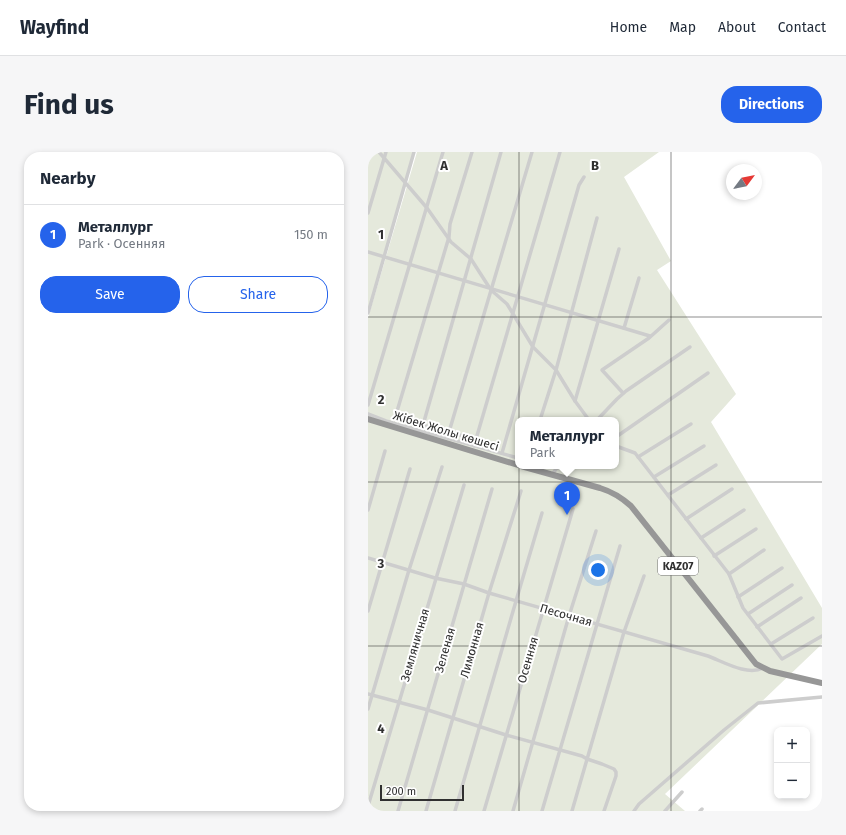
<!DOCTYPE html>
<meta charset="utf-8">
<style>
:root{--surface:#fff;--page:#f6f6f7;--text:#1f2937;--muted:#747a83;--line:#e0e1e3;--accent:#2563eb}
body{margin:0;font-family:"Fira Sans",sans-serif;background:var(--page);color:var(--text)}
.controls{position:absolute;right:12px;bottom:12px;display:grid;overflow:hidden;border-radius:8px;box-shadow:0 2px 6px #0003}
.controls button{width:36px;height:36px;display:grid;place-items:center;padding:0;border:0;border-bottom:1px solid var(--line);background:var(--surface);color:var(--text);font:20px sans-serif}
.compass{position:absolute;left:358px;top:12px;width:36px;height:36px;border-radius:50%;background:var(--surface);box-shadow:0 2px 6px #0003;rotate:58deg}
.scale{position:absolute;left:12px;bottom:10px;width:84px;box-sizing:border-box;padding-left:4px;border:2px solid #303030;border-top:0;font-size:11px;line-height:14px;white-space:nowrap;color:#303030;-webkit-text-stroke:3px #fff;paint-order:stroke}
.you{position:absolute;left:230px;top:418px;width:14px;height:14px;margin:-10px;border:3px solid #fff;border-radius:50%;background:#1a73e8;box-shadow:0 0 0 6px #1a73e833}
.badge{display:grid;place-items:center;width:26px;height:26px;border-radius:50%;background:var(--accent);color:#fff;font-size:13px;font-weight:700}
.pin{position:absolute;translate:-50% -33px;filter:drop-shadow(0 1px 2px #0008)}
.pin::after{content:'';position:absolute;top:21px;width:14px;height:12px;background:inherit;clip-path:polygon(0 0,100% 0,50% 100%)}
.popup{position:absolute;left:147px;top:265px;width:104px;height:52px;box-sizing:border-box;display:grid;place-content:center;border-radius:8px;background:var(--surface);filter:drop-shadow(0 1px 3px #0005);font-size:13px;white-space:nowrap;color:var(--muted)}
.popup b{font-size:15px;color:var(--text)}
.popup::after{content:'';position:absolute;left:50%;top:100%;margin-left:-8px;border:8px solid transparent;border-top-color:var(--surface)}
.list{margin:0;padding:0;list-style:none}
h2{display:flex;justify-content:space-between;align-items:center;height:52px;margin:0;padding:0 16px;font-size:17px}
h2 small{font-size:13px;font-weight:400;color:var(--muted)}
.list li{display:grid;grid-template-columns:26px 1fr auto;gap:12px;align-items:center;box-sizing:border-box;height:60px;padding:0 16px;border-top:1px solid var(--line)}
.list b{display:block;font-size:15px;white-space:nowrap}
.list p{margin:0;font-size:13px;white-space:nowrap;color:var(--muted)}
.list em{font-size:13px;font-style:normal;color:var(--muted)}
.actions{display:flex;gap:8px;padding:12px 16px}
.actions a{flex:1;padding:9px 0;border:1px solid var(--accent);border-radius:16px;text-align:center;font-size:14px;color:var(--accent)}
.actions .main{background:var(--accent);color:#fff}
.map{position:relative;flex:none;width:454px;height:659px;overflow:hidden;border-radius:16px}
header{display:flex;align-items:center;gap:24px;box-sizing:border-box;height:56px;padding:0 20px;background:var(--surface);border-bottom:1px solid var(--line)}
header strong{font-size:19px}
nav{display:flex;gap:22px;margin-inline-start:auto;font-size:14px}
.intro{display:flex;align-items:center;justify-content:space-between;box-sizing:border-box;height:96px;padding:0 24px}
h1{margin:0;font-size:28px}
.button{padding:10px 18px;border-radius:16px;background:var(--accent);color:#fff;font-size:14px;font-weight:700}
main{display:flex;gap:24px;padding:0 24px}
aside{flex:1;background:var(--surface);border-radius:16px;box-shadow:0 2px 6px #0003}
.map>svg:first-child{display:block}
.green{fill:#e5e9dc;fill-rule:evenodd}
.lines{fill:none;stroke-linecap:round;stroke-linejoin:round}
.street{stroke:#cdcdcd;stroke-width:3.5}
.highway{stroke:#979797;stroke-width:6}
.grid{fill:none;stroke:#303030;stroke-width:1;stroke-opacity:0.55}
.labels{text-anchor:middle;dominant-baseline:central;stroke-width:4;stroke-linejoin:round;paint-order:stroke}
.shield{fill:#fff;stroke:#6e6e6e;stroke-width:1}
.shield-label{font-size:11px;font-weight:bold;fill:#303030}
.street-label{font-size:12px;fill:#303030;stroke:#fff}
.grid-label{font-size:13px;text-anchor:middle;font-weight:bold;fill:#303030;stroke:#fff;stroke-width:4;stroke-linejoin:round;paint-order:stroke}
</style>
<header>
<strong>Wayfind</strong>
<nav><a>Home</a><a>Map</a><a>About</a><a>Contact</a></nav>
</header>
<div class="intro"><h1>Find us</h1><a class="button">Directions</a></div>
<main>
<aside>
<h2>Nearby<small></small></h2>
<ul class="list">
<li><span class="badge">1</span><div><b>Металлург</b><p>Park · Осенняя</p></div><em>150 m</em></li>
</ul>
<div class="actions"><a class="main">Save</a><a>Share</a></div>
</aside>
<div class="map">
<svg width="454" height="659" viewBox="0 0 454 659">
<rect width="100%" height="100%" fill="#fff"/>
<g class="green">
<path d="M0,0H46L0,157Z"/>
<path d="M49,0H291L256,25L303,109L289,118L368,242L343,270L454,456V492L297,642L317,659H0V166ZM150,268H248V314H150Z"/>
</g>
<g class="lines">
<g class="street">
<path d="M11,0L59,56L83,90L103,107L121,135"/>
<path d="M104,0L82,72L81,85L27,266L107,287"/>
<path d="M0,61L18,0"/>
<path d="M0,100L282,184"/>
<path d="M123,138L139,152L165,195L188,218L207,249L221,268"/>
<path d="M0,161L46,0"/>
<path d="M256,176L271,126"/>
<path d="M255,241L234,218L281,186L301,168"/>
<path d="M207,249L251,97"/>
<path d="M0,253L75,0"/>
<path d="M0,262L18,269L150,306"/>
<path d="M172,268L188,218L229,66"/>
<path d="M229,268L249,247L258,239L322,195"/>
<path d="M55,273L133,0"/>
<path d="M81,280L164,0"/>
<path d="M248,285L340,221"/>
<path d="M106,294L192,0"/>
<path d="M248,294L267,301L361,422L375,456L414,507L454,484"/>
<path d="M134,301L211,33L216,25"/>
<path d="M270,305L323,272"/>
<path d="M181,314L189,316"/>
<path d="M184,323L190,314"/>
<path d="M286,325L336,294"/>
<path d="M300,343L348,313"/>
<path d="M0,358L17,299"/>
<path d="M318,367L364,337"/>
<path d="M333,386L376,358"/>
<path d="M346,404L388,377"/>
<path d="M0,406L67,426L96,432L121,441L340,504C356,510 379,524 395,516"/>
<path d="M361,422L396,398"/>
<path d="M370,445L414,416"/>
<path d="M0,459L42,317"/>
<path d="M380,462L424,433"/>
<path d="M389,475L433,446"/>
<path d="M403,492L445,466"/>
<path d="M0,542L60,558L138,583L214,604L219,607L234,612L246,617L248,620V624L236,659"/>
<path d="M0,557L41,418L74,315"/>
<path d="M0,654L96,333"/>
<path d="M30,659L124,337"/>
<path d="M58,659L121,441L153,339"/>
<path d="M87,659L148,449L174,361"/>
<path d="M116,659L205,357"/>
<path d="M145,659L201,464L228,379"/>
<path d="M174,659L252,394"/>
<path d="M204,659L256,480L276,424"/>
<path d="M266,659L271,652L356,578L390,551L454,545"/>
<path d="M297,659L314,640"/>
<path d="M332,659L334,657"/>
</g>
<g class="highway">
<path d="M0,267L150,313"/>
<path d="M153,314L232,336C245,340 253,345 263,354L388,512L402,519L454,531"/>
</g>
</g>
<path class="grid" d="M151,0V659M303,0V659M0,165H454M0,330H454M0,494H454"/>
<g class="labels">
<rect class="shield" x="290" y="405" width="40" height="18" rx="3"/>
<g class="shield-label">
<text x="310" y="414">KAZ07</text>
</g>
<g class="street-label">
<text transform="translate(78 279) rotate(17)">Жібек Жолы көшесі</text>
<text transform="translate(198 463) rotate(16)">Песочная</text>
<text transform="translate(47 493) rotate(-74)">Земляничная</text>
<text transform="translate(77 498) rotate(-74)">Зеленая</text>
<text transform="translate(104 498) rotate(-74)">Лимонная</text>
<text transform="translate(160 508) rotate(-74)">Осенняя</text>
</g>
</g>
<g class="grid-label">
<text x="76" y="18">A</text>
<text x="227" y="18">B</text>
<text x="13" y="87">1</text>
<text x="13" y="252">2</text>
<text x="13" y="416">3</text>
<text x="13" y="581">4</text>
</g>
</svg>
<div class="controls">
<button>+</button>
<button>−</button>
</div>
<svg class="compass" viewBox="-18 -18 36 36"><path d="M0-13l5 13h-10z" fill="#e53935"/><path d="M0 13l5-13h-10z" fill="#747a83"/></svg>
<div class="scale">200 m</div>
<div class="you"></div>
<div class="pin badge" style="left:199px;top:363px">1</div>
<div class="popup"><b>Металлург</b>Park</div>
</div>
</main>
